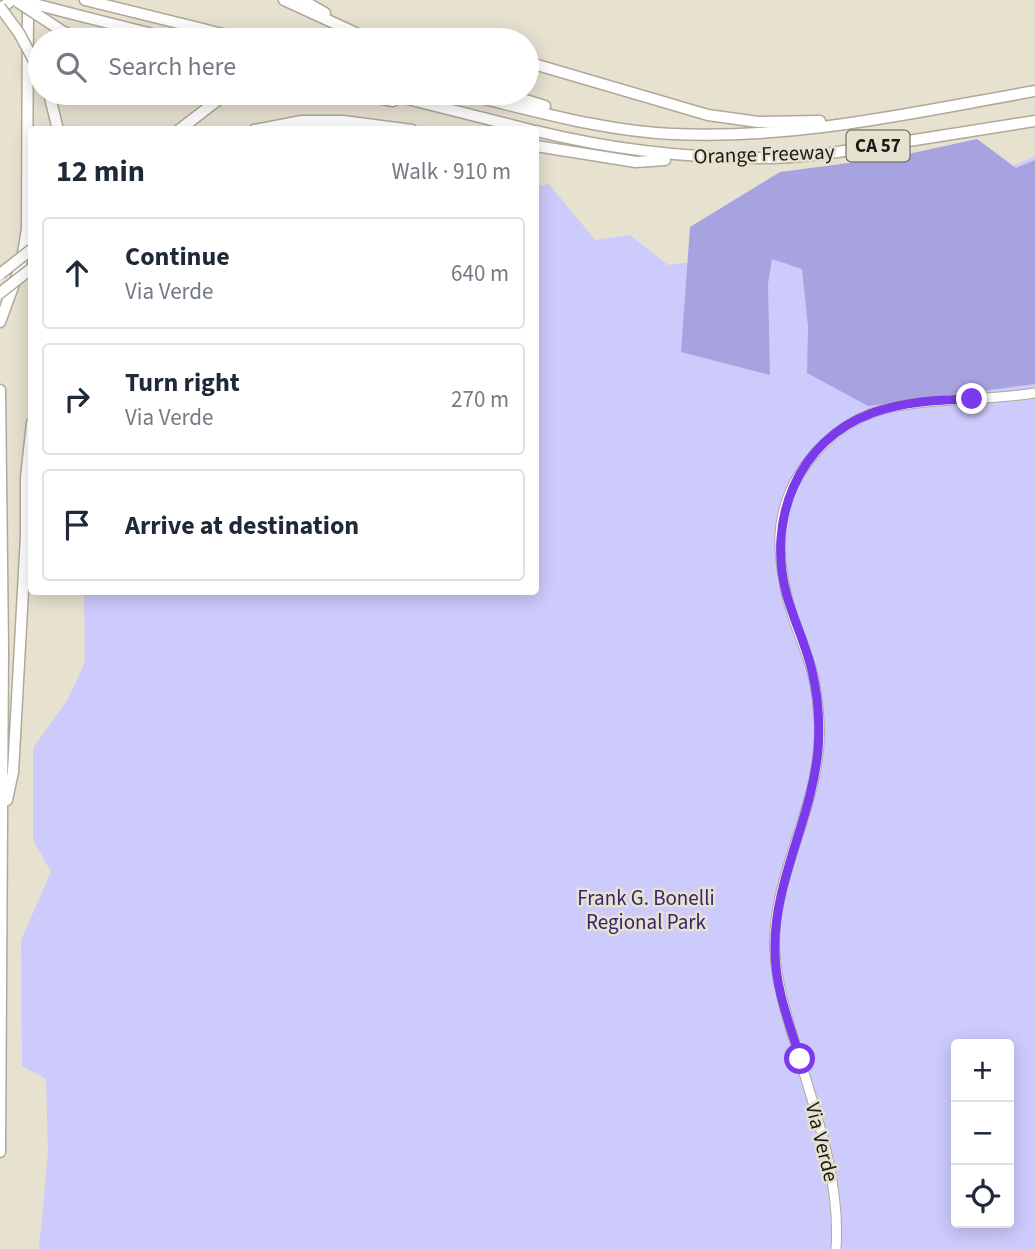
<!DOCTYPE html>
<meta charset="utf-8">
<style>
:root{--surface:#fff;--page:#f2f2f3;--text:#1f2937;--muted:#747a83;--line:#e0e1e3}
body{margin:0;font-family:"Source Sans 3",sans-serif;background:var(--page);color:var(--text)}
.controls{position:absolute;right:21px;bottom:21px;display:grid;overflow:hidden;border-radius:7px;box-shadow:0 4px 18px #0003}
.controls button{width:63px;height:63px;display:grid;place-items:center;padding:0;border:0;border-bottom:2px solid var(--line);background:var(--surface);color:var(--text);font:35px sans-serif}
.stop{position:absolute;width:21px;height:21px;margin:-16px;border:5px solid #7c3aed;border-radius:50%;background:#fff}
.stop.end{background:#7c3aed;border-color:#fff;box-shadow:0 2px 7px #0008}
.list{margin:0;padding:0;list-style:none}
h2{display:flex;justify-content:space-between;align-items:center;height:91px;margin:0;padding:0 28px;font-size:30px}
h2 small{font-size:23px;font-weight:400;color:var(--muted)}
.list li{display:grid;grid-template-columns:46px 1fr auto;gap:21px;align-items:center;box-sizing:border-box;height:112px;margin:0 14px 14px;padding:0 14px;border:2px solid var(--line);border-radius:7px}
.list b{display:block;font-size:26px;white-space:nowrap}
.list p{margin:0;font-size:23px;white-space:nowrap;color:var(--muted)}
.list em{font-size:23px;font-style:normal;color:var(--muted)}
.icon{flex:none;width:38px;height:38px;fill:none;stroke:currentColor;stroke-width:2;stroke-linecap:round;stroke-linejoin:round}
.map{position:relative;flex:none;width:1035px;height:1249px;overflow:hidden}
.search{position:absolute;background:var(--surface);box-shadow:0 4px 18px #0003;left:28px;top:28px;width:511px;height:77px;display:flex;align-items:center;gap:18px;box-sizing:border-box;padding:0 24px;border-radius:38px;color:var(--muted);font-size:26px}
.panel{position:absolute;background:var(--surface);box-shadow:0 4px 18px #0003;left:28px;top:126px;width:511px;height:469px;border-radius:7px}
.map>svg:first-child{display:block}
.green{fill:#cdcbfc;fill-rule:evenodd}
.forest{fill:#a7a3e1}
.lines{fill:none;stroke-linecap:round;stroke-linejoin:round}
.major-casing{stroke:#afa999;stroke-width:11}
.highway-casing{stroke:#afa999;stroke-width:13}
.major{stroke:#fff;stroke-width:9}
.highway{stroke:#fff;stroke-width:10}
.highway-bridge-casing{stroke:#afa999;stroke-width:13;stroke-linecap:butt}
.highway-bridge{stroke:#fff;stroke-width:10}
.route{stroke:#7c3aed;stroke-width:9}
.labels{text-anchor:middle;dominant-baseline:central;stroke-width:5;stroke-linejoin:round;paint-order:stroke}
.shield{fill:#e7e1d0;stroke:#59564c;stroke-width:2}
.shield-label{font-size:19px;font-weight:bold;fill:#1c1a14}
.street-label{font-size:21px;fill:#1c1a14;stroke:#e7e1d0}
.park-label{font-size:21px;fill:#34266e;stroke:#e7e1d0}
</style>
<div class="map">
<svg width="1035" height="1249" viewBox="0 0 1035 1249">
<rect width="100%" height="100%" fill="#e7e1d0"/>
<path class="green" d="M1035,156V1249H39L48,1153L46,1079L22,1066L21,940L51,872L33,840V748L68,699L85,662L84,592H536V186L549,184L595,240L630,235L668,265L699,261L957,179L1018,164ZM956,1044H1009V1223H956Z"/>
<path class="forest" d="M977,139L1016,168L1035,160V384L868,406L807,373L808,327L802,269L772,259L768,284L770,375L681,352L690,227L780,172L894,157Z"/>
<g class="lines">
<g class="major-casing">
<path id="major" d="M836,1249C841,1177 813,1105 793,1037C785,1010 777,982 775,954C769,876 825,801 819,720C818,703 816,684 811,668C803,642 791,617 786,592C782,573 779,552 780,534C784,473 834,420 892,407C939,397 988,401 1035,393"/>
</g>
<g class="highway-casing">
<g id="highway">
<path d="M85,0L247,40"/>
<path d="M284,0L371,40"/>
<path d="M302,0L325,13"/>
<path d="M0,9L12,0"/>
<path d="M73,14L176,40"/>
<path d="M62,31L81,40"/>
<path d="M375,40H404"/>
<path d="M527,62L708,115L758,122L820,121"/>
<path d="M49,93L58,130"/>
<path d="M350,93L393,101"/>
<path d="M384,93L531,130"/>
<path d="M459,93C529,109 601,131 672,134C795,140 915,112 1035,91"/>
<path d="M503,93L545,106"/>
<path d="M179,130L227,93"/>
<path d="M254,130L302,121H343L412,130"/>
<path d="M304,130L327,127"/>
<path d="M536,131C614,150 691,159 772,158C809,157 846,151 883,145C934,137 984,129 1035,121"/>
<path d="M536,146L636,162L665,160"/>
<path d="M0,322L21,265L27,229L28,3"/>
<path d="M0,390L3,649L0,1152"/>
<path d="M7,800L13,772L26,536V478L32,423"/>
</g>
</g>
<use href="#major" class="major"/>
<use href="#highway" class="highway"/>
<g class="highway-bridge-casing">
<g id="highway-bridge">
<path d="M19,0L73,14"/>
<path d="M18,2L62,31"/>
<path d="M0,7L19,33L40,72"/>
<path d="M0,274L32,249"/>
<path d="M0,293L32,268"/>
</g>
</g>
<use href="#highway-bridge" class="highway-bridge"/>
</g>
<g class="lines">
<path class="route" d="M800,1059C790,1025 775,988 775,951C773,882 812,819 818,750C820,724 818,696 812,671C806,645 794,621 787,596C766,521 797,441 872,413C904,401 939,400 972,399"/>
</g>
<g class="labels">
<rect class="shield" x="846.5" y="130.5" width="63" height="31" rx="5"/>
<g class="shield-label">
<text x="878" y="146">CA 57</text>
</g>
<g class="street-label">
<text transform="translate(764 154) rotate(-2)">Orange Freeway</text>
<text transform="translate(822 1142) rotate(76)">Via Verde</text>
</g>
<g class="park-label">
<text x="646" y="898">Frank G. Bonelli<tspan x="646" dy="24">Regional Park</tspan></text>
</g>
</g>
</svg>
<div class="controls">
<button>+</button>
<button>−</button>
<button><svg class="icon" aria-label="locate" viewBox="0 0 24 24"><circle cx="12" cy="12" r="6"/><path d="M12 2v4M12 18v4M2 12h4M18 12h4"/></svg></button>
</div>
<div class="stop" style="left:800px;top:1059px"></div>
<div class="stop end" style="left:972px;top:399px"></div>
<div class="search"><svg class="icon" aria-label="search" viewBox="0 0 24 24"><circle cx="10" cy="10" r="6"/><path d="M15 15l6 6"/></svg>Search here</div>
<section class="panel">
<h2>12 min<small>Walk · 910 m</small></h2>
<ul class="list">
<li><svg class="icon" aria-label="ahead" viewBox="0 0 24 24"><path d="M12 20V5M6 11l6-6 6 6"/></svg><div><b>Continue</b><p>Via Verde</p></div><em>640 m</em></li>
<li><svg class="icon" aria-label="right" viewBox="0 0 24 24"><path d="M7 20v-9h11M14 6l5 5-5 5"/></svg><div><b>Turn right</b><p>Via Verde</p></div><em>270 m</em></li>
<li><svg class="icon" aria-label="arrive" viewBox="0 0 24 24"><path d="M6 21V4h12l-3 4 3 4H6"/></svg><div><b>Arrive at destination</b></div></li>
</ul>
</section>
</div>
